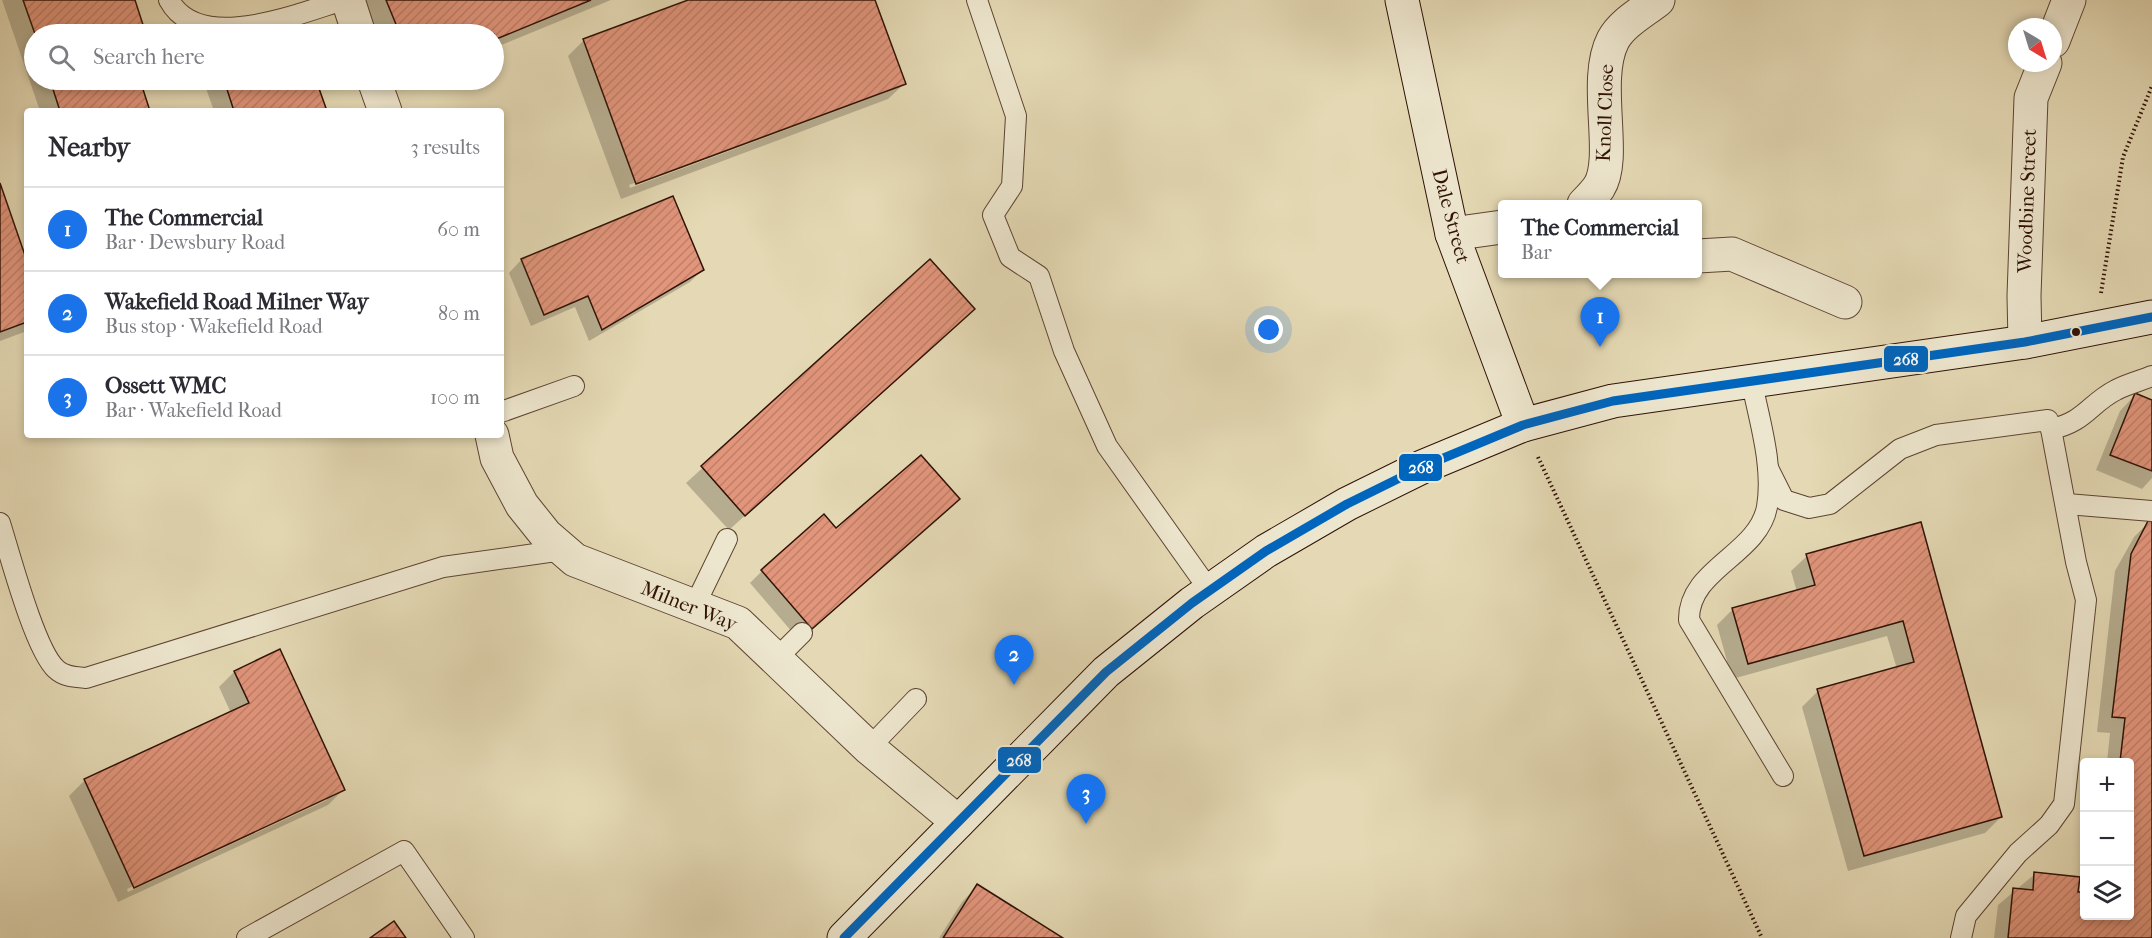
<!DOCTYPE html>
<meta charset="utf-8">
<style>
:root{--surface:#fff;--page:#f7f7f7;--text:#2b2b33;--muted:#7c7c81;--line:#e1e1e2;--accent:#1a73e8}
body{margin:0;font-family:"IM FELL French Canon",serif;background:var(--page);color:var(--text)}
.controls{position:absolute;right:18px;bottom:18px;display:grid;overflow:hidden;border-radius:6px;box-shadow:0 3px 9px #0003}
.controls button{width:54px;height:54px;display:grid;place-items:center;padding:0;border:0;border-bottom:2px solid var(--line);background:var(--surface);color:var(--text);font:30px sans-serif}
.compass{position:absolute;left:2008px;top:18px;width:54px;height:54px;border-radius:50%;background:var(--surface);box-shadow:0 3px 9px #0003;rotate:142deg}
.you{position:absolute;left:1269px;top:330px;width:21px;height:21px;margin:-15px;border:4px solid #fff;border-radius:50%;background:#1a73e8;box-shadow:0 0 0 9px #1a73e833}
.badge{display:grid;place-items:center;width:39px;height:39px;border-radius:50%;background:var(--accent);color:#fff;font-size:20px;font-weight:700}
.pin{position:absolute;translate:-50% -50px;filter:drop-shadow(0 2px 3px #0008)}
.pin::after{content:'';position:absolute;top:32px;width:21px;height:18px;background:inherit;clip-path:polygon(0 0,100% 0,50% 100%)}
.popup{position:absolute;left:1498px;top:200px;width:204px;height:78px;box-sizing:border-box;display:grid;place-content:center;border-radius:6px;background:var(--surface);filter:drop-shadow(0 2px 4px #0005);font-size:20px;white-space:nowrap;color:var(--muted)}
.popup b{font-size:22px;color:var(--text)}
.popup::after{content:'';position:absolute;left:50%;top:100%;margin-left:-12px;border:12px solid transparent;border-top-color:var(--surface)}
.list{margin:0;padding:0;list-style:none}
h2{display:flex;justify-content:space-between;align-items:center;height:78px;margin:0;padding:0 24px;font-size:26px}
h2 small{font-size:20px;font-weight:400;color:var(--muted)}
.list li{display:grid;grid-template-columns:39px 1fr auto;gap:18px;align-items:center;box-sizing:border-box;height:84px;padding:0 24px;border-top:2px solid var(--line)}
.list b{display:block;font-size:22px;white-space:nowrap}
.list p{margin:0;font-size:20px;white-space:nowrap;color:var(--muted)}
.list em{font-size:20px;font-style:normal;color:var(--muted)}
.icon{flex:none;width:33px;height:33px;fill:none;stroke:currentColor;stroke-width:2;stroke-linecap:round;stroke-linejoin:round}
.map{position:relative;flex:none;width:2152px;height:938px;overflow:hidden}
.search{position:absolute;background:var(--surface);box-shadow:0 3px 9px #0003;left:24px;top:24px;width:480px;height:66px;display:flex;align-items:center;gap:15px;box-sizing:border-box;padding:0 21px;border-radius:33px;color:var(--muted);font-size:22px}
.panel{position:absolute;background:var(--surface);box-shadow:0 3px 9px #0003;left:24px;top:108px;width:480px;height:330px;border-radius:6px}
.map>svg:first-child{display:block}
.shadow{fill:#0003;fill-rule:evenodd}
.building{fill:url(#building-hatch);stroke:#301206;stroke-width:1.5}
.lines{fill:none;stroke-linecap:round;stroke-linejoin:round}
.lane-casing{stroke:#5d4432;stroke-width:22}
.street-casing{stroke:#5d4432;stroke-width:35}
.secondary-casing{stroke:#301206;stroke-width:35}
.path{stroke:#301206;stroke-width:4;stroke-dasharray:1.5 3;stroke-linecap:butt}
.lane{stroke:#ede6ce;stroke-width:20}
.street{stroke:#ede6ce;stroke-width:33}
.secondary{stroke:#ede6ce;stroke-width:33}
.bus-1-casing{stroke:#ede6ce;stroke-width:14}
.bus-1{stroke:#0065bd;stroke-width:9}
.bus-dot{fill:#301206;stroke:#ede6ce;stroke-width:2}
.labels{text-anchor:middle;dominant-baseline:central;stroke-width:6;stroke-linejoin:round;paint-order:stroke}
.street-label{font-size:20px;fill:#301206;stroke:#ede6ce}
.line-badge{stroke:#ede6ce;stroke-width:2}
.badge-label{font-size:16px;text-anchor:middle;font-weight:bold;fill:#fff}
</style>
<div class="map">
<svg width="2152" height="938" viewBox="0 0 2152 938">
<defs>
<pattern id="building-hatch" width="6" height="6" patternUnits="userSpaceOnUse" patternTransform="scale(1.5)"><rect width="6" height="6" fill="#e1957b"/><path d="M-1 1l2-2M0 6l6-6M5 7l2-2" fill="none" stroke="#c17f69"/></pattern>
</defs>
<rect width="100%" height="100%" fill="#e4d9b4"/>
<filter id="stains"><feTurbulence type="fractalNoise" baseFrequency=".00333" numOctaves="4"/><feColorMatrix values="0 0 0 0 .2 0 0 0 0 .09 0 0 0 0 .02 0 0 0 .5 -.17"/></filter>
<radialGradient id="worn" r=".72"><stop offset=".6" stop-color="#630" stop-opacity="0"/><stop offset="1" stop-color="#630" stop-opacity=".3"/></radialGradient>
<g class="shadow">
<path d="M2,0H133L145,34H34V80H138L149,111H40Z"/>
<path d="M364,0H611L494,48V34H378Z"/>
<path d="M693,0H873L904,84L888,99L621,199L568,56L584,40ZM887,89V92L630,188L629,185Z"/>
<path d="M203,80H315L325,111H214Z"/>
<path d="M396,80H416L399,87Z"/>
<path d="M0,188L27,266V331L0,341Z"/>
<path d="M673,198L702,270L690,282L589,341L575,307L531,326L509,273L521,260Z"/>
<path d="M930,261L957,324L729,530L686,483Z"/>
<path d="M2135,395L2152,402V478L2142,489L2096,470L2120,411Z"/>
<path d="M946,512L799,640L750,583L762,571L836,530Z"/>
<path d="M2150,521H2152V938H1994L1998,905L2035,874L2076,893L2084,894V916H2130V762H2107L2110,733L2097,732L2115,571L2134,537Z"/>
<path d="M1920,524L2001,817L1985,833L1848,871L1802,707L1818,691L1897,669L1887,636L1732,679L1717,625L1733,609L1797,592L1791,571L1807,556Z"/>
<path d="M234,672L343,790L328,805L118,902L69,796L85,780L231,713L219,687ZM327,797V800L128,892L127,889Z"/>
<path d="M977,886L1060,938H939L962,902Z"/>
</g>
<g class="building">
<path d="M23,0H135L146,34H35Z"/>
<path d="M386,0H591L494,40V34H400Z"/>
<path d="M688,0H875L906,84L636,184L583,39Z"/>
<path d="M50,80H140L150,111H60Z"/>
<path d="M224,80H316L327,111H234Z"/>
<path d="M0,183L27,261V322L0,332Z"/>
<path d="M673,196L704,270L602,330L588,296L544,315L521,259Z"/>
<path d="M930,259L975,309L745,516L701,466Z"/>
<path d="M2135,393L2152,400V471L2110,455Z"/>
<path d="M921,455L960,499L812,629L761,570L824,514L836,528Z"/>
<path d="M2149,519H2152V938H2008L2013,888L2033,890L2034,872L2080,877L2078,892H2084V916H2130V762H2120L2125,718L2112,717L2131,554Z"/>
<path d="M1921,522L2002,817L1864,856L1817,689L1914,662L1903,621L1748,664L1732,608L1815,585L1806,554Z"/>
<path d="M280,649L345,790L134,888L84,779L249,703L234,671Z"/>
<path d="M977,884L1063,938H943Z"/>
<path d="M394,921L406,938H370Z"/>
</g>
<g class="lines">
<g class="lane-casing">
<g id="lane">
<path d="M169,0C199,55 297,14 343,0"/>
<path d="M977,0L1016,116L1012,186L993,215L1010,257L1039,276L1064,351L1107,446L1210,591"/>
<path d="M1751,379C1759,419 1774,466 1767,507C1758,555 1688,569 1689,620L1783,776"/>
<path d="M501,412L574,386"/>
<path d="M1768,468L1784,500L1809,508L1830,504L1900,449L1936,435L2048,420L2051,429C2084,423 2090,403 2116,390C2127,384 2140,381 2152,376"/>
<path d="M2067,504L2152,511"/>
<path d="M0,523C10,555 35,650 56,669C64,677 76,677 86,678L443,567L563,550"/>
<path d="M694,607L727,539"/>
<path d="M777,658L802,633"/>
<path d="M869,748L916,699"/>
<path d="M247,938L404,851L464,938"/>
<path d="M1961,938L1966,916L2018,853L2049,825L2064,804L2086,600L2076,562L2051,429"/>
</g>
</g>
<g class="street-casing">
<g id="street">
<path d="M348,0L359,34"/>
<path d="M2053,41L2069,0"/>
<path d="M374,80L385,111"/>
<path d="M1584,204C1589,199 1595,193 1599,187C1618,157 1592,81 1613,40C1622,23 1643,12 1658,0"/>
<path d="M1452,234L1502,227"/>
<path d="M1698,256L1732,254L1845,302"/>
<path d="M2025,342L2024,296L2031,98L2045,63"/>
<path d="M492,435L497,458L522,505L546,535L575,560L738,623L869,748L958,822"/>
</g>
</g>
<g class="secondary-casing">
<g id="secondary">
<path d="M1402,0L1452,234L1523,425"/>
<path d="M844,938L1106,672L1192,603L1266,551L1347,504L1422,467L1523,425L1613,401L2025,342L2152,317"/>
</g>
</g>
<g class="path">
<path d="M2101,293L2123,157L2152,86"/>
<path d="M1538,457L1762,938"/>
</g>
<use href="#lane" class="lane"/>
<use href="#street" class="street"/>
<use href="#secondary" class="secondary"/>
<g class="bus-1-casing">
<path id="bus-1" d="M844,938L1106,672L1192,603L1266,551L1347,504L1422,467L1523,425L1613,401L2025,342L2152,317"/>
</g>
<use href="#bus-1" class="bus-1"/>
</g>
<circle class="bus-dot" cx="2076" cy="332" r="5"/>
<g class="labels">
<g class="street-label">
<text transform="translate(1605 113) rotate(-88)">Knoll Close</text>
<text transform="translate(2027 201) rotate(-88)">Woodbine Street</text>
<text transform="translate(1451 216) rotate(75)">Dale Street</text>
<text transform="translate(689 606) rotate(22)">Milner Way</text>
</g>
</g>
<g class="line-badge">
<rect x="1883" y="345" width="46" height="28" rx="6" fill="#0065bd"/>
<rect x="1398" y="453" width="45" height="29" rx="6" fill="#0065bd"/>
<rect x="997" y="746" width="45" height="28" rx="6" fill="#0065bd"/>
</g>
<g class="badge-label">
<text x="1906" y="365">268</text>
<text x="1421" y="473">268</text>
<text x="1019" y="766">268</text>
</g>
<rect width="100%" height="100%" filter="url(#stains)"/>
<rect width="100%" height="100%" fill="url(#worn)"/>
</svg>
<div class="controls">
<button>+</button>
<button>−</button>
<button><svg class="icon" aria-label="layers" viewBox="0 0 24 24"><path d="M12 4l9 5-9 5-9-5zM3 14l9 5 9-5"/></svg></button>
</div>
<svg class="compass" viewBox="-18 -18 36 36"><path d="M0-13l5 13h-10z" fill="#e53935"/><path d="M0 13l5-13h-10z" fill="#7c7c81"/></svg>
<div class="you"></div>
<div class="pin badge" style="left:1600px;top:347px">1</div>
<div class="popup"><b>The Commercial</b>Bar</div>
<div class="pin badge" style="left:1014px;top:685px">2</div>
<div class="pin badge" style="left:1086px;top:824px">3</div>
<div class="search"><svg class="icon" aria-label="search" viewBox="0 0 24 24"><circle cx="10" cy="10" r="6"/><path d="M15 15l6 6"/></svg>Search here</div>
<section class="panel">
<h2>Nearby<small>3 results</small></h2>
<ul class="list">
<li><span class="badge">1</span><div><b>The Commercial</b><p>Bar · Dewsbury Road</p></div><em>60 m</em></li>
<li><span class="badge">2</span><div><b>Wakefield Road Milner Way</b><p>Bus stop · Wakefield Road</p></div><em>80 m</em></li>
<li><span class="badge">3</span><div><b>Ossett WMC</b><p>Bar · Wakefield Road</p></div><em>100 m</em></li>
</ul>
</section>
</div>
